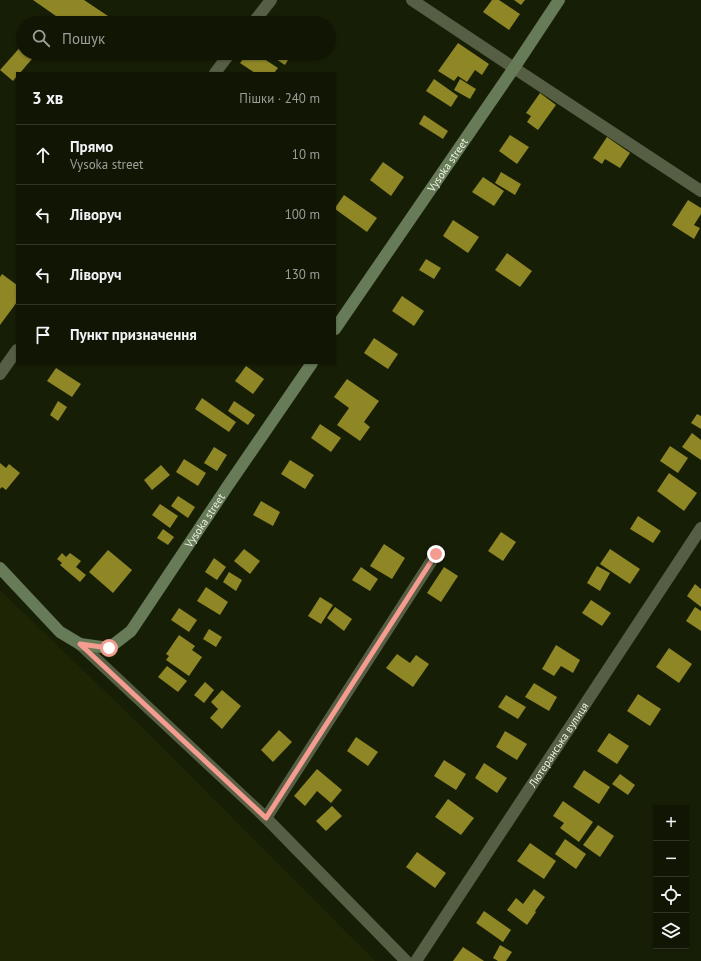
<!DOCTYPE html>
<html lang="uk">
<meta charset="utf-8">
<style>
:root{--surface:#111604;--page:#1e2313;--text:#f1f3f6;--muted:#9c9f9a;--line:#303526}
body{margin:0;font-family:"PT Sans",sans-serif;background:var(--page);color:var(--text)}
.controls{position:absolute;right:12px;bottom:12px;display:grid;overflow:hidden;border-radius:0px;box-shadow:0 1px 3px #0004}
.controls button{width:36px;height:36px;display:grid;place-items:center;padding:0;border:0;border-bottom:1px solid var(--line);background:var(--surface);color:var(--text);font:20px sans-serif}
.stop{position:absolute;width:12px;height:12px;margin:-9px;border:3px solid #f59c91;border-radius:50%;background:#fff}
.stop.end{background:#f59c91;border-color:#fff;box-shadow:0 1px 4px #0008}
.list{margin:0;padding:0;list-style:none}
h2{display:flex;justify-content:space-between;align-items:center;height:52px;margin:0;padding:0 16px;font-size:17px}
h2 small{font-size:13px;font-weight:400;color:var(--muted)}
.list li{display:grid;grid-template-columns:26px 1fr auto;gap:12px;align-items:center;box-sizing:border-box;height:60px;padding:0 16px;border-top:1px solid var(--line)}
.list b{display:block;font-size:15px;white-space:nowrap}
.list p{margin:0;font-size:13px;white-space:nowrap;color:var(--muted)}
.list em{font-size:13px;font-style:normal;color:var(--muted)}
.icon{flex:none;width:22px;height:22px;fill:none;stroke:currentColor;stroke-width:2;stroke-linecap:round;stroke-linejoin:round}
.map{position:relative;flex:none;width:701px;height:961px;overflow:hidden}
.search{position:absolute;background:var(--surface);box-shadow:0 1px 3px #0004;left:16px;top:16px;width:320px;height:44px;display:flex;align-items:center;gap:10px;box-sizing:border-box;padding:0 14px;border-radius:22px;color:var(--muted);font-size:15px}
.panel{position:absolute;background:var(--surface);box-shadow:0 1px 3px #0004;left:16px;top:72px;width:320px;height:292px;border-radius:0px}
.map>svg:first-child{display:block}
.built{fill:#1d2505}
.building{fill:#8f8626}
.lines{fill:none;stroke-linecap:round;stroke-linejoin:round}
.street{stroke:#565e44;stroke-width:12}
.secondary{stroke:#677b58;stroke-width:12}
.route{stroke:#f59c91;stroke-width:5}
.labels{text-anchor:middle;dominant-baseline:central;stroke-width:3.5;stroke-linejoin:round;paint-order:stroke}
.street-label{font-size:11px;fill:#edf3e3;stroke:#050701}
</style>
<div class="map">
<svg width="701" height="961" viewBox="0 0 701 961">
<rect width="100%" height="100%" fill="#171e06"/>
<path class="built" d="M0,590L140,725L375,961H0Z"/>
<g class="building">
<path d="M33,0H84L108,16L104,23H66Z"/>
<path d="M492,0H499L520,14L509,30L483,12Z"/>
<path d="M514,0H525L521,5Z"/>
<path d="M458,43L489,64L482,75L475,70L467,82L458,76L454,81L438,71Z"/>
<path d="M23,44V53H37L20,73H17V76L13,81L0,70Z"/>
<path d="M248,53H255L278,68L274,73H255L240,63Z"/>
<path d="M267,53H292L285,65Z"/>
<path d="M434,79L458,96L451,107L426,91Z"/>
<path d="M460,79L476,89L470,99L454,90Z"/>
<path d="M540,93L556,105L538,130L527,122L531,116L526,113Z"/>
<path d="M424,115L448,131L443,139L419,124Z"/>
<path d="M510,135L529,147L517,164L499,151Z"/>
<path d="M607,137L630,153L620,168L605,159L602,164L593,158Z"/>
<path d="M383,162L404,177L391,196L370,180Z"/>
<path d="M501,172L521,184L515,195L495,183Z"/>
<path d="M483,177L504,191L494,206L472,192Z"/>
<path d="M344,195L377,218L367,232L335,209V208Z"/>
<path d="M688,200L701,208V214L694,225L700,228L694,239L672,225Z"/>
<path d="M453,220L479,237L468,253L443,236Z"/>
<path d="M507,253L532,271L520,287L495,270Z"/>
<path d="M426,259L441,268L434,279L419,270Z"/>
<path d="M2,274L17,285V302L0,325V277Z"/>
<path d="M402,296L424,311L414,326L392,311Z"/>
<path d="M374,338L398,354L388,369L364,353Z"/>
<path d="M246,366L264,379L253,394L235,381Z"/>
<path d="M56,368L81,384L72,397L47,381Z"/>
<path d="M347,379L379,401L364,422L370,427L360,441L337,425L349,408L334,397Z"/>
<path d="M202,398L236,422L229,432L195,409Z"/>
<path d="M58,401L67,407L58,421L50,415Z"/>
<path d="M234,401L255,415L248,425L228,411Z"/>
<path d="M697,414L701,416V429L691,423Z"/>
<path d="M320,424L341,438L331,452L311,438Z"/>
<path d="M692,433L701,440V460L682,447Z"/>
<path d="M670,446L688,458L678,473L660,461Z"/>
<path d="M214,447L227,455L217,471L204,463Z"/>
<path d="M184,459L206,473L198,486L176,472Z"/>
<path d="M290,460L314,475L305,489L281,474Z"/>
<path d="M0,463L6,468L9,464L20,473L6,490L2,487L0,489Z"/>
<path d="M161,465L170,475L152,490L144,480Z"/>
<path d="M669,473L697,493L684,511L657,491Z"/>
<path d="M178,496L195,507L188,518L171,506Z"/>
<path d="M261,501L280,512L273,526L253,515Z"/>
<path d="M160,504L178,516L170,528L152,515Z"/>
<path d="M638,516L661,531L653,543L630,529Z"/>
<path d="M163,529L174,537L168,545L157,538Z"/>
<path d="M501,532L516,542L503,561L488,551Z"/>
<path d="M384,544L405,558L392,579L370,566Z"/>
<path d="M244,549L260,561L250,574L234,561Z"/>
<path d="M610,549L640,569L630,584L600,564Z"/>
<path d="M108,550L132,570L113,593L89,572Z"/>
<path d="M62,553L66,557L70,553L81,561L76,567L86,575L80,582L60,565L62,563L57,559Z"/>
<path d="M214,558L226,567L217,580L205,572Z"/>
<path d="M597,566L610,573L600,591L587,583Z"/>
<path d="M361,567L378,579L370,591L352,580Z"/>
<path d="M444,567L458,576L441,602L427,593Z"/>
<path d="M229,572L242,580L236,591L223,582Z"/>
<path d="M695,584L701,589V607L687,596Z"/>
<path d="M206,587L228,602L220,615L197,601Z"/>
<path d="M320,597L333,605L321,624L308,616Z"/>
<path d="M591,600L611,613L602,626L582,613Z"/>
<path d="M335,607L352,619L344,631L327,618Z"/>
<path d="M695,607L701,611V631L686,621Z"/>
<path d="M179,608L197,620L189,632L171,620Z"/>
<path d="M209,629L222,637L216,647L203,639Z"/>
<path d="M179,635L195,646L192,650L202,657L189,676L166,660L169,656L166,654Z"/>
<path d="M556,645L580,660L573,673L561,666L554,676L542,669Z"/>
<path d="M669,648L692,664L679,683L656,667Z"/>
<path d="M397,654L410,663L416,655L429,664L413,687L386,668Z"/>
<path d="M167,666L187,681L178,692L158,677Z"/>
<path d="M205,682L214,690L204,703L194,695Z"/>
<path d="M534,683L557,697L549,711L525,697Z"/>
<path d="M222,690L241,706L222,729L210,718L218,709L211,702Z"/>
<path d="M638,694L661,709L650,726L627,711Z"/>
<path d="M506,695L526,707L518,719L498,707Z"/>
<path d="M279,730L292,742L273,762L261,750Z"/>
<path d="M505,731L527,744L517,760L496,747Z"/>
<path d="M609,733L629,746L617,764L597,751Z"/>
<path d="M356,737L378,752L368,766L347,751Z"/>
<path d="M444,760L466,774L456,790L434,776Z"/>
<path d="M484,763L507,778L497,793L475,778Z"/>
<path d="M317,769L342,790L331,803L317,791L305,806L294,796Z"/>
<path d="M584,770L610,787L599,804L573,787Z"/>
<path d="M620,774L635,785L628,795L612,784Z"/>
<path d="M448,799L474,818L461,835L435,817Z"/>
<path d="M563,801L593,822L579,842L560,828L564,823L553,816Z"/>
<path d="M332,806L342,816L326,831L316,821Z"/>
<path d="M598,825L614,836L600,857L583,845Z"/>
<path d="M565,839L586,854L576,869L555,854Z"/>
<path d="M530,843L556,861L544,879L517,861Z"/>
<path d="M417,852L446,873L435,888L406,867Z"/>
<path d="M534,889L545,897L535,911L536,912L527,925L507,910L516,898L523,904Z"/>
<path d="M484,911L511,930L503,942L476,923Z"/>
<path d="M500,945L512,952L506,961H498L493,958Z"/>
<path d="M463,947L484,961H453Z"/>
</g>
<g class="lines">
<g class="street">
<path d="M412,0L514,68L701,191"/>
<path d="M253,23L271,0"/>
<path d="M215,73L230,53"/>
<path d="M0,374L17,350"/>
<path d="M80,644L266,818L406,961"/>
<path d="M266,818L436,554"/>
<path id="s1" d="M416,961L701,528"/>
</g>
<g class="secondary">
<path id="s2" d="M335,329L514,68L559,0"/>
<path id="s3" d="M0,568L60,632L80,644L109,648L131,631L227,487L312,363"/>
</g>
</g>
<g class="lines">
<path class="route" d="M109,648L80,644L266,818L436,554"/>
</g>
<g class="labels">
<g class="street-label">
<text stroke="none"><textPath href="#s2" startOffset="199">Vysoka street</textPath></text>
<text stroke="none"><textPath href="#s3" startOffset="301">Vysoka street</textPath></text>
<text stroke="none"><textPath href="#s1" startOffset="259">Лютеранська вулиця</textPath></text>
</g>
</g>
</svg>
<div class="controls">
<button>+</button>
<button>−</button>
<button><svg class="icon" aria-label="locate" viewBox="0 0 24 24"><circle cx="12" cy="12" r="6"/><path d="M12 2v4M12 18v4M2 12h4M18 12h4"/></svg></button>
<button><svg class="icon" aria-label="layers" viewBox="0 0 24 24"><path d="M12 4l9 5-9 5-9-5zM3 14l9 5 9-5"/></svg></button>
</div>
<div class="stop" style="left:109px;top:648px"></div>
<div class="stop end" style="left:436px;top:554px"></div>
<div class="search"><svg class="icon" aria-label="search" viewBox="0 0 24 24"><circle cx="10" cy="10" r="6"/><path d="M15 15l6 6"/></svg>Пошук</div>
<section class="panel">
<h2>3 хв<small>Пішки · 240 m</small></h2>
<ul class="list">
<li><svg class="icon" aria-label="ahead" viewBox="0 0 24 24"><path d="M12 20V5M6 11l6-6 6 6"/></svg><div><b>Прямо</b><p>Vysoka street</p></div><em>10 m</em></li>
<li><svg class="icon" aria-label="left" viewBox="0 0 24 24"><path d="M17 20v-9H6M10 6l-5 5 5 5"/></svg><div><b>Ліворуч</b></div><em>100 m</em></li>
<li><svg class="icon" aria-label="left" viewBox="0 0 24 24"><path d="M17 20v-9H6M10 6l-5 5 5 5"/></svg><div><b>Ліворуч</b></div><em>130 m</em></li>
<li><svg class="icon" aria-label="arrive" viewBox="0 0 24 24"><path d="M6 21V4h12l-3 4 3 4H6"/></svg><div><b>Пункт призначення</b></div></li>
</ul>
</section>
</div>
